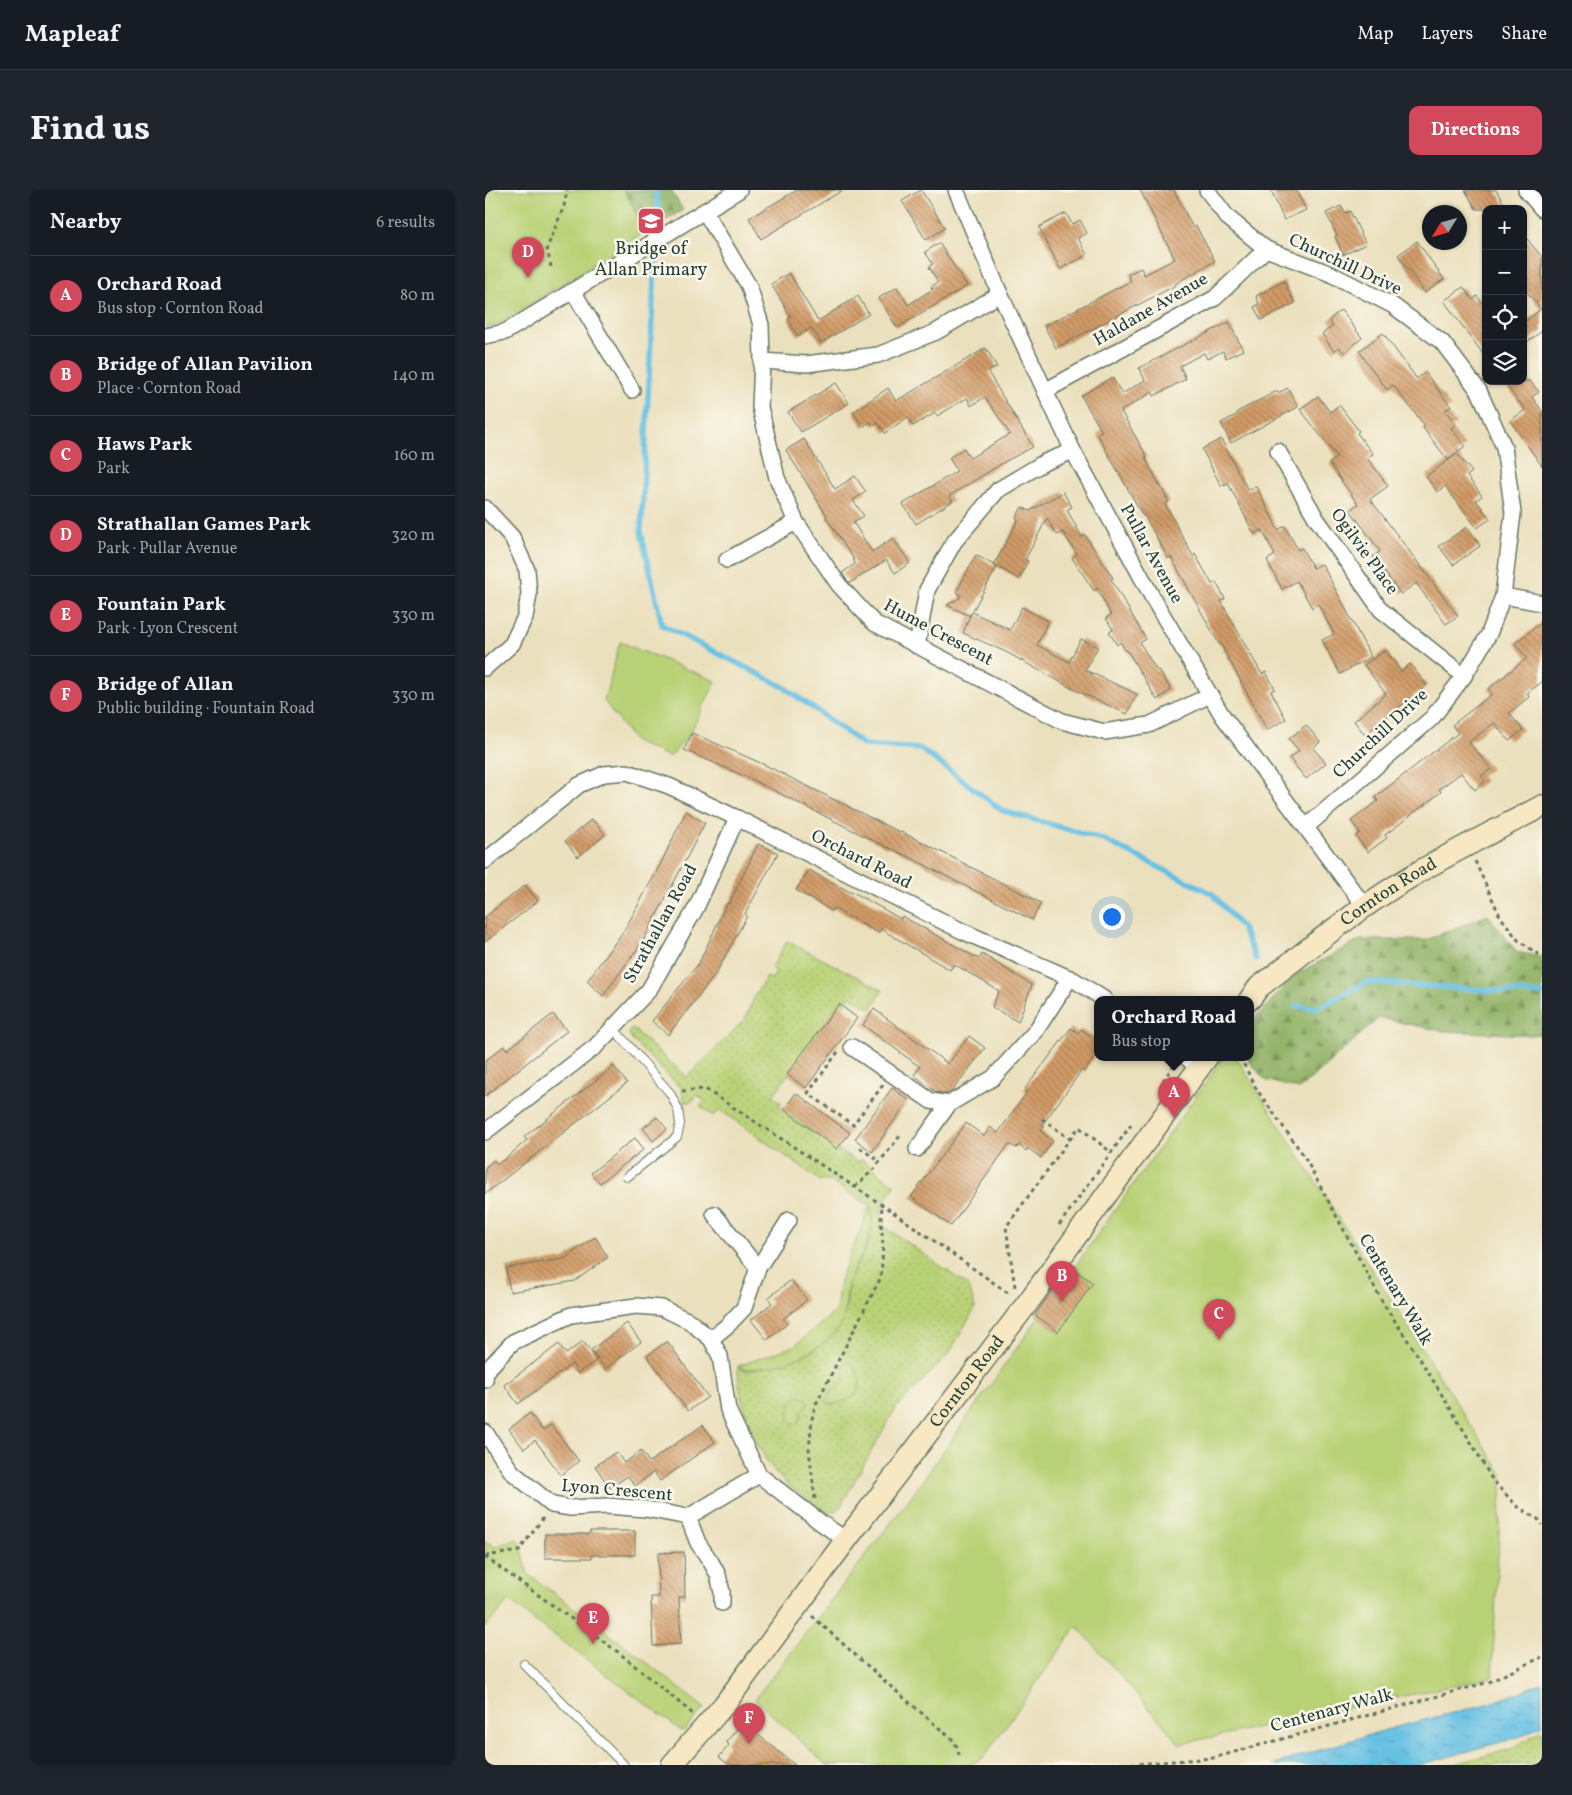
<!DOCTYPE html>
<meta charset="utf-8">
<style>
:root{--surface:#171b24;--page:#20242c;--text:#f1f3f6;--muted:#9ea1a6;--line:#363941;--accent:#d1495b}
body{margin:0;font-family:Vollkorn,serif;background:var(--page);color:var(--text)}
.controls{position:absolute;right:15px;top:15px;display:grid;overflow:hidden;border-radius:10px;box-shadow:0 1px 4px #0004}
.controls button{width:45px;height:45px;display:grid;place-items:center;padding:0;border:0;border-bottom:1px solid var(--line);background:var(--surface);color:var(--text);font:25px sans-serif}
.compass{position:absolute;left:937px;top:15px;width:45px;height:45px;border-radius:50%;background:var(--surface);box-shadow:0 1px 4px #0004;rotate:233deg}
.you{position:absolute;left:626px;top:726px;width:18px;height:18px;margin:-12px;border:4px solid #fff;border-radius:50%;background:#1a73e8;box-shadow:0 0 0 8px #1a73e833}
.badge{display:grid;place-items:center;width:32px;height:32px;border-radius:50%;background:var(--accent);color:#fff;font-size:16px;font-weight:700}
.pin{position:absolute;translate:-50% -41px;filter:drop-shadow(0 1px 2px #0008)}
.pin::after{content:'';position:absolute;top:26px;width:18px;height:15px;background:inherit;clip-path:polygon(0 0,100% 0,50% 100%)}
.popup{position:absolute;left:609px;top:806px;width:160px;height:65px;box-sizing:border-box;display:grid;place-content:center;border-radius:10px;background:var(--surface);filter:drop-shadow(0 1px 4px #0005);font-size:16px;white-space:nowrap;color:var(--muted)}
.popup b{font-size:19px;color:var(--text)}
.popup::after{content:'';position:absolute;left:50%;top:100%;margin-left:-10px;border:10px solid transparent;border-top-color:var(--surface)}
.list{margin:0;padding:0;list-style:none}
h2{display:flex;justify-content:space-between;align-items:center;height:65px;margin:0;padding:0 20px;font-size:21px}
h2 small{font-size:16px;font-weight:400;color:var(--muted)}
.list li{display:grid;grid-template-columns:32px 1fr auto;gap:15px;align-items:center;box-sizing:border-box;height:80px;padding:0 20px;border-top:1px solid var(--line)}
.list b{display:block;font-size:19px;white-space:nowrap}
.list p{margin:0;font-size:16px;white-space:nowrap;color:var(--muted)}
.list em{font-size:16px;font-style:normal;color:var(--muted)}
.icon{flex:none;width:28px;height:28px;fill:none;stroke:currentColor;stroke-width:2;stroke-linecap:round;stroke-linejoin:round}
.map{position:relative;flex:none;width:1057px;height:1575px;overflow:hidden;border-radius:10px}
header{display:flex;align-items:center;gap:30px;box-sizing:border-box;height:70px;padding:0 25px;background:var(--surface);border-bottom:1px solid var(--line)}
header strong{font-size:24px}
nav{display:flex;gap:28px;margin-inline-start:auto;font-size:18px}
.intro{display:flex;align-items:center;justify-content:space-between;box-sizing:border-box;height:120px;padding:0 30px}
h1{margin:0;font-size:35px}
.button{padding:12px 22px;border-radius:10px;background:var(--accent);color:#fff;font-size:18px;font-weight:700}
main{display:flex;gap:30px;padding:0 30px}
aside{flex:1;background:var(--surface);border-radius:10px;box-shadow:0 1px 4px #0004}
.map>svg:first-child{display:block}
.grass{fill:url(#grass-dots);stroke:#6c8755}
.forest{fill:url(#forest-firs);stroke:#58784e}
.green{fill:#b9d176;stroke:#6c8755}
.water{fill:url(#water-ripples);stroke:#427e8c}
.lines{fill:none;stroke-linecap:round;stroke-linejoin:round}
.stream{stroke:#65c0e3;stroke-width:5.5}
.building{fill:url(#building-back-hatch)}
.service-casing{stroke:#667664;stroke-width:10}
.minor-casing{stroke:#667664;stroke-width:18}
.secondary-casing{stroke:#667664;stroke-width:24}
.path{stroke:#667664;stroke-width:3;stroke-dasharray:4 4;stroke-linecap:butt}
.service{stroke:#fff;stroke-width:8}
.minor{stroke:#fff;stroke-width:15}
.secondary{stroke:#f7e8c3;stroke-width:21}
.labels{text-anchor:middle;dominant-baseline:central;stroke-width:5;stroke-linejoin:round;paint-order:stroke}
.poi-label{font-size:18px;fill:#1f3d34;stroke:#fbf7ec}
.street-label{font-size:18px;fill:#1f3d34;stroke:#fbf7ec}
</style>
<header>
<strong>Mapleaf</strong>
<nav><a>Map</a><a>Layers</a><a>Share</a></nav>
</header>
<div class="intro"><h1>Find us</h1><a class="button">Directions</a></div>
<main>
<aside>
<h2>Nearby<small>6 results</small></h2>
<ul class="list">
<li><span class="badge">A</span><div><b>Orchard Road</b><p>Bus stop · Cornton Road</p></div><em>80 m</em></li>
<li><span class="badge">B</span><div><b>Bridge of Allan Pavilion</b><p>Place · Cornton Road</p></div><em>140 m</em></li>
<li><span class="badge">C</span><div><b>Haws Park</b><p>Park</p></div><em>160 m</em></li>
<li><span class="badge">D</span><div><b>Strathallan Games Park</b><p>Park · Pullar Avenue</p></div><em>320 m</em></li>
<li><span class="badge">E</span><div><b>Fountain Park</b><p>Park · Lyon Crescent</p></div><em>330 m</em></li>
<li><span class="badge">F</span><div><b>Bridge of Allan</b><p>Public building · Fountain Road</p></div><em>330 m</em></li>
</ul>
</aside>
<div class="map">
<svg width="1057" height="1575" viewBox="0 0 1057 1575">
<defs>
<pattern id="grass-dots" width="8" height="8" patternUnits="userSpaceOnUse" patternTransform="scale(1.25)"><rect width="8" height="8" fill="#b9d176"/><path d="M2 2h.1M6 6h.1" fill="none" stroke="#9fb467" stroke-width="1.8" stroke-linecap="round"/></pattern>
<pattern id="forest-firs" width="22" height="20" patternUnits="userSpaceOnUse" patternTransform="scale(1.25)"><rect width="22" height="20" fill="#92b367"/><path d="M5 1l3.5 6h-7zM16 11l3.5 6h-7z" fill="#779356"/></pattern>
<pattern id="water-ripples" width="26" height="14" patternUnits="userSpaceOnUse" patternTransform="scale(1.25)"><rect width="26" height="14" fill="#65c0e3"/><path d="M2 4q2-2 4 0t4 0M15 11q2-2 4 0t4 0" fill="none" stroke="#539db9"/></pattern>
<pattern id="building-back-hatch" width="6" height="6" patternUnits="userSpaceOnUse" patternTransform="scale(1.25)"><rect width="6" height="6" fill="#d29b68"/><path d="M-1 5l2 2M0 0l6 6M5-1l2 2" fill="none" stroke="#aa8056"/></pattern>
</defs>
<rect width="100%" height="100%" fill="#fbf7ec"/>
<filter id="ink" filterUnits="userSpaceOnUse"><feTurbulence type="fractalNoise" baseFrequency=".02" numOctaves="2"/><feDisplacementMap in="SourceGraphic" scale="10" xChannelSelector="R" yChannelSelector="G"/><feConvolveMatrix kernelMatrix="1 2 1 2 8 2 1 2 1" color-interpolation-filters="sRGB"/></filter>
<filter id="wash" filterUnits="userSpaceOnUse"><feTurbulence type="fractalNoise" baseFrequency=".0096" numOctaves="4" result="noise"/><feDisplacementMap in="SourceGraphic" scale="20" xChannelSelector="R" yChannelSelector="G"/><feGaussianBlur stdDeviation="1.12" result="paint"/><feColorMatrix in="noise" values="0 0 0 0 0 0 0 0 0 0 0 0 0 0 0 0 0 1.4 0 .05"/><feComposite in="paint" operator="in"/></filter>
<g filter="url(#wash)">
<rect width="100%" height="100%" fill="#ebe0bd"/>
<g class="grass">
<path d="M302,751L398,800L386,819L365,806L357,817L353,814L288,906L296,912L294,917L352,959L373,972L376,969L410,995L397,1015L396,1034L484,1096L490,1118L463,1165L410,1219L355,1317C345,1328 335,1318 326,1311C315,1303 302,1296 293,1285C268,1257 253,1213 253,1176L258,1180H266L310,1169L329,1160L340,1151L361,1119L364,1090L384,1051L388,1029L385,1016L345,991H336L235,920L228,926L215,916L220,911L212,905L207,911L200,913L196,896L192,894L147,850L144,843L147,838L202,887L260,829L271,803L282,787L287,789L291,782L287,777Z"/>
<path d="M1057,1540V1575H965L1026,1559Z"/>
</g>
<g class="forest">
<path d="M139,0H186L198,20L160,42Z"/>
<path d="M1003,725L1032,762L1057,767V844L1046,845L957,841L894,828L814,899L780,890L761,867H765V834L811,784L875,750H941Z"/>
</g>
<g class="green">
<path d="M0,0H139L160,42L12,135L0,137Z"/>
<path d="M135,452L231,491L204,545L185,567L150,552L119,511Z"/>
<path d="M739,867H751L1017,1284L1007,1487L695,1554L592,1436L499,1567L485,1575H341L270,1509L425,1308Z"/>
<path d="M385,1016C393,1043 375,1064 365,1088C360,1100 363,1116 358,1129C348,1156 308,1172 282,1177C272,1178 262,1182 253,1176L309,1156L351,1121L355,1089Z"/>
<path d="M364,1170C377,1186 381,1205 357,1212C352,1214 347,1215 341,1213C342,1203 354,1198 360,1191L359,1175L360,1172Z"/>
<path d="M314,1206L321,1208L324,1213L317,1221L316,1228L313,1233L309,1234L304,1231C303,1220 304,1213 314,1206Z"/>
<path d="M32,1349L36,1355L43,1384L159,1470L219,1518L198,1542L24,1411L0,1437V1350L9,1357Z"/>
</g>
<path class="water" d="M1057,1492V1535L1034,1547L934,1575H787C831,1561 875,1547 919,1535C965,1523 1014,1514 1057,1492Z"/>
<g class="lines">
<g class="stream">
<path d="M170,0L173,14L156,342L177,435L299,497L379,555L436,559L518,621L617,649L728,704L757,738L771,769"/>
<path d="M811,816L832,818L882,792L1057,804"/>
</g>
</g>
<g id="blocks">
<g class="building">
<path d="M312,0H358L276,49L264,28Z"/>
<path d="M436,0L460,38L441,50L417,11Z"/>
<path d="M655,0H689L708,38L711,36L730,71L690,94L691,95L571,158L559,136L646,91L643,84L656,78L659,85L690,69Z"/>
<path d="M786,0H811L821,20L799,30Z"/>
<path d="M980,0H1011L1022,19H991Z"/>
<path d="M856,16L860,23L865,21L881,54L858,65L850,46L852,45L841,23Z"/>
<path d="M581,23L587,34L595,30L602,43L593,48L602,65L575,79L554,37Z"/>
<path d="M1038,44L1057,67V141L1038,155V133L1056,119L1038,97Z"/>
<path d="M932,51L959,89L940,103L913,65Z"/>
<path d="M454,53L482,96L412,138L394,108L412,97L423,115L448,99L446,97L453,92L444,77L448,74L440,62Z"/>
<path d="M304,83L333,131L373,106L384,124L336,153L326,138L313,146L303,129L306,127L286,94Z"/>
<path d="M799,91L810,113L776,130L769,117L774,114L771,106Z"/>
<path d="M978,97L988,110L992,106L1001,118V168L959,111Z"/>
<path d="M856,120L877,148L859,163L854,157L849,161L837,144L848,136L844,130Z"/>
<path d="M744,132L758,160L741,168L738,161L722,169L719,163L695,176L701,189L669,206L667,202L636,221L662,267L660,268L684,312L680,314L708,366L710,364L727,394L731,392L740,409L736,411L763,460L777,484L781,482L790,499L786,501L801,529L782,540L735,453L734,454L686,367L683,368L659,325L658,326L612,244L617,241L596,206L627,187L637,204L660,190L654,178Z"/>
<path d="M898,143L932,189L940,182L966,217L960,220L971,234L966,238L980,256L963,270L938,238L940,236L908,195L902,200L874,161Z"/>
<path d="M501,158L512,177L503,182L548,257L521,271L464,306L468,311L431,334L418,314L472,281L464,268L479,258L485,268L525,244L500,207L486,216L482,208L452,226L450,223L428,236L423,227L400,243L393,233L389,236L385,232L378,237L368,222L403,198L411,211Z"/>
<path d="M1018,191H1045L1054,202L1047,207L1057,221V276L1025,231L1040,220Z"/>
<path d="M351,193L364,213L316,242L303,222Z"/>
<path d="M803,198L813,217L746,253L736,233L753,224L752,222L792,201L793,203Z"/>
<path d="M833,206L845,222L854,215L874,241L872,243L888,264L882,268L903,296L885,309L973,426L961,434L931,393L916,404L888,367L895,361L865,320L873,314L844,273L852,267L815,219Z"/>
<path d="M319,249L350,299L370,286L381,302L368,310L379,326L368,332L387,362L408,348L425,373L410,383L401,370L365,393L361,389L357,383L370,374L368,368L341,327L342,326L301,260Z"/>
<path d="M736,249L763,300L771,296L793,340L800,336L813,360L817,358L828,378L837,374L886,467L855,484L837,450L849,444L833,414L827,418L812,391L797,399L782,370L790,365L777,340L769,344L743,293L736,296L717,259Z"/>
<path d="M972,264L987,282L982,286L997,306L991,310L1005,329L992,338L960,296L952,302L941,286Z"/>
<path d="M578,302L587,317L582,320L597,347L600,345L628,388L626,389L630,396L661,449L655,453L672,481L674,480L686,500L672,510L642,460L641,461L635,452L632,455L624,442L628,440L621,428L626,425L612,398L609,401L587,368L592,364L578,342L572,345L562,328L540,370L543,371L534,389L509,375L533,330L531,328L537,317L545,321Z"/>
<path d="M982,337L995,356L968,375L954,356Z"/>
<path d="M491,365L512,377L487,422L525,440L537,417L563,431L552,455L584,472L596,449L613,457L600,480L652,504L642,524L590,500L521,462L478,443L486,423L485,426L462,415L476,407L472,401Z"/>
<path d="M1057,432V492L1042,503L1044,507L1024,523L1038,540L1024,551L1009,533L984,552L1006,579L996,586L1000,591L990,600L976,583L954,599L956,602L900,645L902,648L883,662L871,646L875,643L866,631L893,611L890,607L973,543L967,535L1007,504L1003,499L1042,468L1030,453Z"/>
<path d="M901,460L916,482L925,474L942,495L880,545L869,531L901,504L879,475Z"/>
<path d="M821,535L835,552L828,558L841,573L821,589L804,568L814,561L804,549Z"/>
<path d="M207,543L278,574L416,643V642L437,652L556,713L547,730L424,667L403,657V658L264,588L199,560Z"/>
<path d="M201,621L220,633L158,751L118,806L102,791L140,739L175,675Z"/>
<path d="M107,629L120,645L93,667L80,651Z"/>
<path d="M273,654L293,663L260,724L262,726L230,785L183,845L167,831L214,773L242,713L244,714Z"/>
<path d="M324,680L367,703L368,702L416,729L417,726L494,769L497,764L547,795L533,832L507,817L514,801L469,774L465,780L396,739L393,743L349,718L347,721L311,700Z"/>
<path d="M40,695L53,711L0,752V727Z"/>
<path d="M354,814L372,828L321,898L302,884Z"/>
<path d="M389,819L463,874L484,846L500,858L467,901L462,904L451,902L429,885L435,877L378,835Z"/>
<path d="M68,824L82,841L0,906V871L19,856L22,860Z"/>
<path d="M586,838L593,843L596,839L613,851V862L599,882L597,880L557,935L559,937L556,941L568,951L556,968L543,958L541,961L534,955L531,958L524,954L466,1036L426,1007L481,933L499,946L505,937L513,943L542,902L539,900Z"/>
<path d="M129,876L142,893L0,1004V978L9,970L12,974L20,969L42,950L39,947Z"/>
<path d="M407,898L424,910L387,962L370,949Z"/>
<path d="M311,903L365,943L352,959L299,919Z"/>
<path d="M172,927L182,939L168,951L158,938Z"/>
<path d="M150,948L159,959L115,993L106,983Z"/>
<path d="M110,1047L123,1067L90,1091L25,1102L21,1078L79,1069Z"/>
<path d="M585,1076L608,1093L573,1142L550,1125Z"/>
<path d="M306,1090L322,1110L298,1129L302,1134L282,1150L266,1130L287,1113L283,1108Z"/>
<path d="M142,1133L156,1152L120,1179L106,1160Z"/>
<path d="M98,1151L112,1170L93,1183L87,1174L33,1214L19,1195L74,1154L81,1164Z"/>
<path d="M182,1151L223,1207L203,1221L162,1166Z"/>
<path d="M45,1223L58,1241L66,1235L94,1271L76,1285L50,1250L39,1259L24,1239Z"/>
<path d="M218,1235L230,1252L175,1291L169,1282L150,1296L143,1286L125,1298L110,1276L131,1262L139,1273L156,1261L164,1272Z"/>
<path d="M105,1341H150V1365H107V1368H60V1344H104Z"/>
<path d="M199,1362L200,1407H194L196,1454L168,1456L166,1407H174L173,1363Z"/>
<path d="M258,1532L310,1575H244L234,1567L244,1555L241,1552Z"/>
</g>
</g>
</g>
<g filter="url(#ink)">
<use href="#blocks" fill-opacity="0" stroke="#667664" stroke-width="1"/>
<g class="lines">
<g class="service-casing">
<g id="service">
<path d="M128,838L185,903L193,919L195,934L192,947L142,987"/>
<path d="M39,1474L139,1575"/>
</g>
</g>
<g class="minor-casing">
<g id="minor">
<path d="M471,0L515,104L588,261L670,412L737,525L880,717"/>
<path d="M722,0L742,27L781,59L846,84L907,115L957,152L994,201L1019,257L1028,323L1018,406L1004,444L979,486L947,528L821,637"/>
<path d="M1041,0L1057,19"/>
<path d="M220,22L264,96L276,135L277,171L275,217L292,288L311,332L354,395L389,433L577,531L619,542L664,535L725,505"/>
<path d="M88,101L147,200"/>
<path d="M0,146L20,142L254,0"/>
<path d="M277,171L321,174L393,165L451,142L515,104"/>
<path d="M560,201L730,108L781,59"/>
<path d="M793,261L831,328L896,420L979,486"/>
<path d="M0,318L27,347L42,380L44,404L40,427L27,454L0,478"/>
<path d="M242,370L311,332"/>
<path d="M1018,406L1057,413"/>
<path d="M432,456L442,400L469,352L513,300L560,272L588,261"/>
<path d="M0,671L94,595L119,584L142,582L184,596L252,628L477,741L589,790L619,809"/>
<path d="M367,857L446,911L464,914L508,888L550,842L585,788"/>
<path d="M701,867L714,879"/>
<path d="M0,942L110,857L164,800L211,718L252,628"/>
<path d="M432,959L464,914"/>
<path d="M273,1078L304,1030"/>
<path d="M226,1149L243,1135L259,1118L273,1078L229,1024"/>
<path d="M0,1190L1,1181L28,1152L86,1125L151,1116L177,1118L204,1131L226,1149L235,1166L243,1220L274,1285L335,1332L361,1350"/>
<path d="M0,1242L27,1282L67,1315L86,1318L122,1316L161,1319L203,1327L274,1285"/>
<path d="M203,1327L213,1353L226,1372L233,1385L237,1402V1413"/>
</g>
</g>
<g class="secondary-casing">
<g id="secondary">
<path id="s1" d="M765,809L774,797C823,760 870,720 922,689C966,662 1012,640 1057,616"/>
<path id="s2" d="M187,1575L239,1515L361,1350L541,1115L722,867"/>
</g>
</g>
<g class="path">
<path d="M66,77L62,58L79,16L82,0"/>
<path d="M990,671L1015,726L1033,750L1057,767"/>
<path d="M353,862L323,903L368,935L398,895"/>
<path d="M755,867L772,900L819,966L898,1113L935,1169L990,1259L1008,1291L1032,1316L1054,1330L1057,1335"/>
<path d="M678,891L688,876"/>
<path d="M197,901L220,899L405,1020L526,1105"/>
<path d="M585,949L594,937L627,963"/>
<path d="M375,958L394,971"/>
<path d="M370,997L389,979L415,946"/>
<path d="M574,1035L646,935"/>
<path d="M530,1097L521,1037L585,949L556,928"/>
<path d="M330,1309L324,1259L327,1229L330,1216L396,1087L398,1056L396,1031L397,1015"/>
<path d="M0,1366L34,1361L58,1328"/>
<path d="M0,1367L133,1462L208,1524"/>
<path d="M327,1426L404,1495L467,1549L472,1557L475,1568"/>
<path d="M638,1575L728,1568L1004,1492L1057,1467"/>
</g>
<use href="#service" class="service"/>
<use href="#minor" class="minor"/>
<use href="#secondary" class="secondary"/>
</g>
</g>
<defs>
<g id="school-square" transform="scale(1.4375)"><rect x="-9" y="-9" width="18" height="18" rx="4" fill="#d1495b" stroke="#fbf7ec"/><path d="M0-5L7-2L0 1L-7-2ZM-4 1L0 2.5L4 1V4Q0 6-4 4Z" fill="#fff"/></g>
</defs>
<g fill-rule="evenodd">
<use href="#school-square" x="166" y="31"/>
</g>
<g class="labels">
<g class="poi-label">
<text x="166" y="59">Bridge of<tspan x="166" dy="21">Allan Primary</tspan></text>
</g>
<g class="street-label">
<text transform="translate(860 75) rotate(25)">Churchill Drive</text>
<text transform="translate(666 120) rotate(-30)">Haldane Avenue</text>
<text transform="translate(879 362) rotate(54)">Ogilvie Place</text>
<text transform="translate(666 364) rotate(61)">Pullar Avenue</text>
<text transform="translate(453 443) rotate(28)">Hume Crescent</text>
<text transform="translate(896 544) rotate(-43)">Churchill Drive</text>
<text transform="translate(376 670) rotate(27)">Orchard Road</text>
<text stroke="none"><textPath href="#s1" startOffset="176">Cornton Road</textPath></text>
<text transform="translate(176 734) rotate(-61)">Strathallan Road</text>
<text transform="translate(910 1100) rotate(59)">Centenary Walk</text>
<text stroke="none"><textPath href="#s2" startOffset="484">Cornton Road</textPath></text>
<text transform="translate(132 1301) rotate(5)">Lyon Crescent</text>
<text transform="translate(847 1521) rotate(-15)">Centenary Walk</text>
</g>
</g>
</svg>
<div class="controls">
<button>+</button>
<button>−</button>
<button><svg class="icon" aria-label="locate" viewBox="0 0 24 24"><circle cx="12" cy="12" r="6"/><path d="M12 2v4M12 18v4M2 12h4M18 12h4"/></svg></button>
<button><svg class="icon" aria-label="layers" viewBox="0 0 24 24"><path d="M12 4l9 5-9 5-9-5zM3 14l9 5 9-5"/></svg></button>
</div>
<svg class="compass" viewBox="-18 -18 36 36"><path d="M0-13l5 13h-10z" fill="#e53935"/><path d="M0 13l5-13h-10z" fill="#9ea1a6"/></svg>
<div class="you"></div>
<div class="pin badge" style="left:689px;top:928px">A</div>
<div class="popup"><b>Orchard Road</b>Bus stop</div>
<div class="pin badge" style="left:577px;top:1112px">B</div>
<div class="pin badge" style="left:734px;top:1150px">C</div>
<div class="pin badge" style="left:43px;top:88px">D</div>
<div class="pin badge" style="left:108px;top:1454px">E</div>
<div class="pin badge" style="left:264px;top:1554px">F</div>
</div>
</main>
